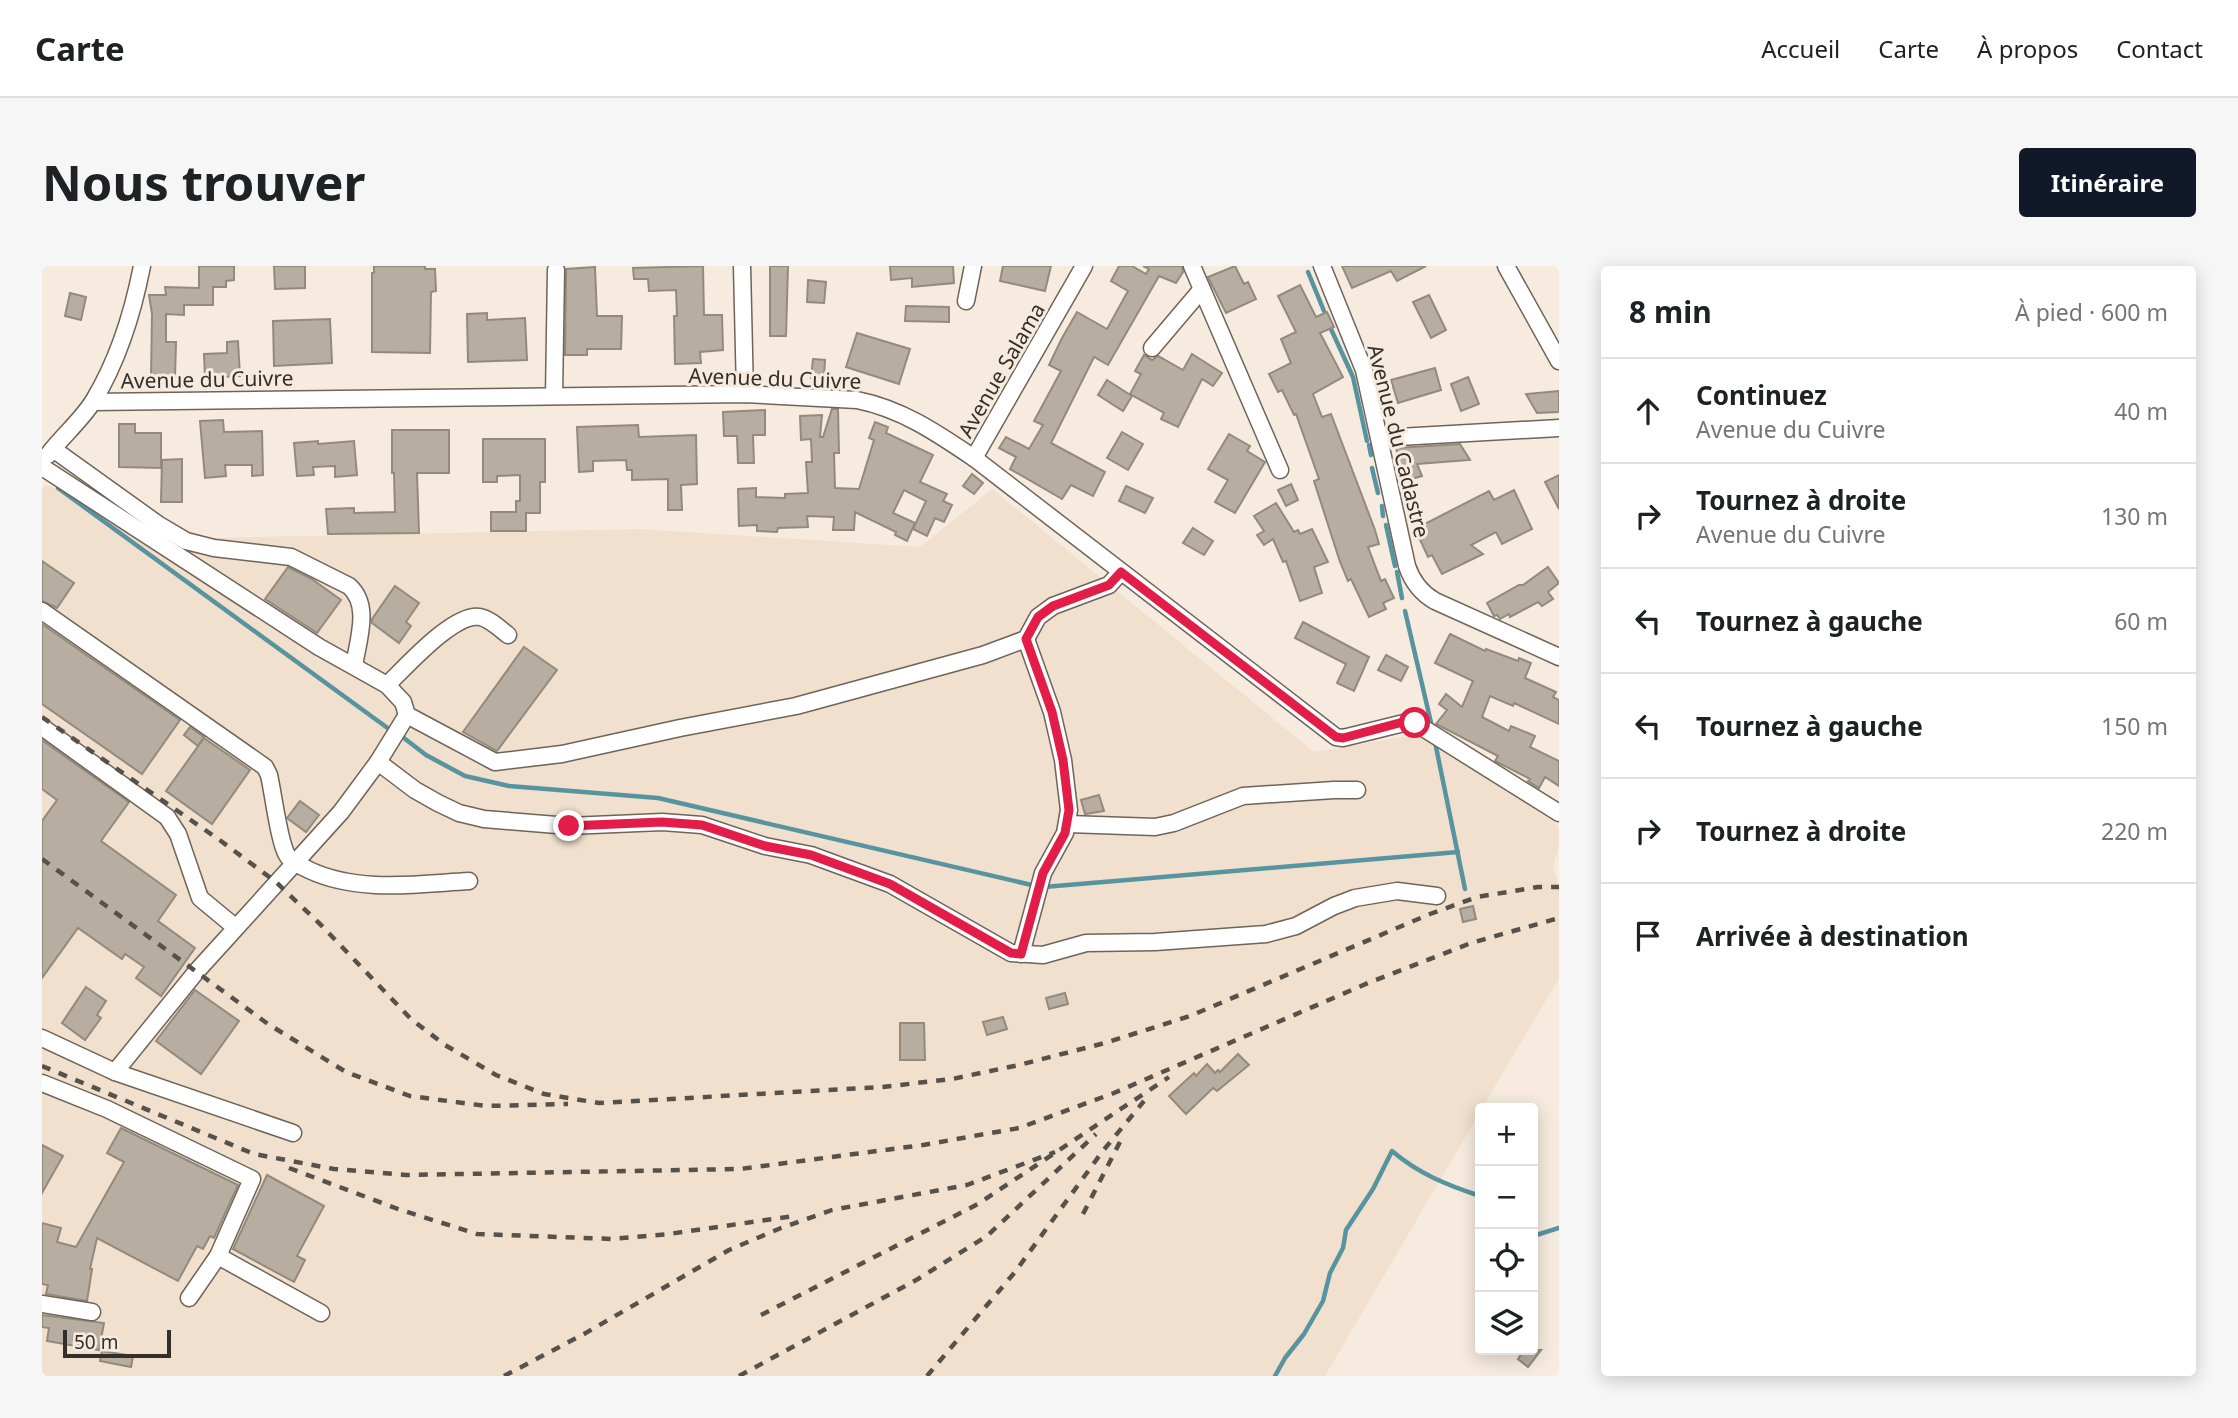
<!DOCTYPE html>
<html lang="fr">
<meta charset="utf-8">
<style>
:root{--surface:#fff;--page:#f6f6f6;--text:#202124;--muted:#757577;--line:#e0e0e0;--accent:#111827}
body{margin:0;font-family:"Noto Sans",sans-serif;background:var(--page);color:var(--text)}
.controls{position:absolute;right:21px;bottom:21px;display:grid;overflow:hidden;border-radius:7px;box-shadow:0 4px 18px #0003}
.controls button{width:63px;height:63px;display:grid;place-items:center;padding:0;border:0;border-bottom:2px solid var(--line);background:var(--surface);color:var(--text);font:35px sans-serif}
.scale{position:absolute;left:21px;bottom:18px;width:108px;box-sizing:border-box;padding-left:7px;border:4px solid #332f2a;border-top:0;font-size:19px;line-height:24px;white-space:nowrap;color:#332f2a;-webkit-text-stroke:5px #f6ebde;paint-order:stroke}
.stop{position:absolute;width:21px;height:21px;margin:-16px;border:5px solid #e11d48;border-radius:50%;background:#fff}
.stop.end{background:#e11d48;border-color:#fff;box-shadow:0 2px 7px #0008}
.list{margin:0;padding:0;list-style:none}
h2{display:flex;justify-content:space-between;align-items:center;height:91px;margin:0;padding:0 28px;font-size:30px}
h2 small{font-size:23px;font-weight:400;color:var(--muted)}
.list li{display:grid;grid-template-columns:46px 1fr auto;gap:21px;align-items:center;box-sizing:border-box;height:105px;padding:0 28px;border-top:2px solid var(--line)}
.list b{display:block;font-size:26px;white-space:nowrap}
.list p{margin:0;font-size:23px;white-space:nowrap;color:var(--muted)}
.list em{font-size:23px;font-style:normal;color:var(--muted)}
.icon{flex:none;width:38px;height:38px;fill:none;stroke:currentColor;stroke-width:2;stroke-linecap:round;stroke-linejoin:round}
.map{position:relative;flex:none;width:1517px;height:1110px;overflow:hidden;border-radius:7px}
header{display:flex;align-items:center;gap:42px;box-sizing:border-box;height:98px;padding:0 35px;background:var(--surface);border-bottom:2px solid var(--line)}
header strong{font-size:33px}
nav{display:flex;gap:38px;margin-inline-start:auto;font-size:24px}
.intro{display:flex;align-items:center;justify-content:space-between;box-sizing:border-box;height:168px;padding:0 42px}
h1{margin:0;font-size:49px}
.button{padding:18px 32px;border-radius:7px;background:var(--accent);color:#fff;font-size:24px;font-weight:700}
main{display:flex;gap:42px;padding:0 42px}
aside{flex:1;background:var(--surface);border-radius:7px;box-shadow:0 4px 18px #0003}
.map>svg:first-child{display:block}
.built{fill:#f0e0cd}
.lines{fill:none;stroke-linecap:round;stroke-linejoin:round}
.stream{stroke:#57949f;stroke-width:4.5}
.building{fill:#b8ada1;stroke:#93897d;stroke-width:2}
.minor-casing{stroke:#6e6459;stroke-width:19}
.minor{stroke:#fff;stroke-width:16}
.rail{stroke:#56514a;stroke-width:4.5;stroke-dasharray:9 9;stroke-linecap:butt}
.route{stroke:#e11d48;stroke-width:9}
.labels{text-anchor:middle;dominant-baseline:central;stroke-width:6;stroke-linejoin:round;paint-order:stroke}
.street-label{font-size:21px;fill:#332f2a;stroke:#f6ebde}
</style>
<header>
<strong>Carte</strong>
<nav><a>Accueil</a><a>Carte</a><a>À propos</a><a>Contact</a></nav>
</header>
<div class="intro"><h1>Nous trouver</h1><a class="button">Itinéraire</a></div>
<main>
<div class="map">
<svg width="1517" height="1110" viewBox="0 0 1517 1110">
<rect width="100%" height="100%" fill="#f6ebde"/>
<path class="built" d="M4,219L170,272L598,263L878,281L950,223L1272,486L1377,468L1514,557L1517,563V581L1511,599L1517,622V712L1440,842H1438V846L1283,1110H0V223Z"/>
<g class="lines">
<g class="stream">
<path d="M1266,6L1282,45"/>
<path d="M1289,63L1311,111L1325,175"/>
<path d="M1327,179L1329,189"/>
<path d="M1330,202L1336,227"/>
<path d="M16,222L347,463"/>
<path d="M1340,240L1341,250"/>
<path d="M1344,259L1353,300"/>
<path d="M1355,306L1360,332"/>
<path d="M1363,345L1390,461"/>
<path d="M358,469L384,489L423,510L467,520L616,532L994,620"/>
<path d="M1393,476L1423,623"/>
<path d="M1002,621L1416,586"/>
<path d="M1491,970L1517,962"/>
<path d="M1233,1110L1243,1092L1262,1068L1281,1035L1288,1007L1301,982L1304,964L1331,923L1350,885C1377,908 1405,919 1438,930"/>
</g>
</g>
<g class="building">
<path d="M157,0H192V14L184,15V21H171V39H142V49L124,48V76H134L133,112H109L110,48L107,29H124L123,21L157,22Z"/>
<path d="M232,0H263V22L233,23Z"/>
<path d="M332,0H383V3H393L394,25L389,26L388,87L330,86V7H332Z"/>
<path d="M661,0L662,49H680L681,84L658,86L659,97L633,98L632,50H635L634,24L607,25L606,13H592L591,2Z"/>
<path d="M728,0H746L744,70H728Z"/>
<path d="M848,0H911L912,17L870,21V12L849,14Z"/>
<path d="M961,0H1009L1003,25L958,15Z"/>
<path d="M1077,0H1090L1104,8L1107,3L1101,0H1140L1141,6L1134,17L1117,10L1066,99L1052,91L1009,177L1063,206L1051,230L1029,219L1020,233L968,203L974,191L957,182L964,171L987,183L1001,159L992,155L1019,105L1007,99L1020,72L1035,46L1065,63L1086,25L1069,15Z"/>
<path d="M1193,0L1202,18L1206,16L1214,33L1184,47L1166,11Z"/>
<path d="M1300,0H1384L1355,15L1349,5L1310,22Z"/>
<path d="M553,1L555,50H580L579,83H545V89H523L524,3Z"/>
<path d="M766,14L784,16L782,37L765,36Z"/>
<path d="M1258,19L1274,51L1285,46L1292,61L1278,67L1301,111L1271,128L1280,151L1289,148L1333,264L1337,278L1326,281L1339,315L1343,313L1352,332L1341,337L1344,343L1327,351L1309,313L1306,315L1298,296L1272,215L1277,213L1254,148L1252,149L1240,124L1236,126L1227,108L1249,97L1239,73L1254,66L1236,30Z"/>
<path d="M28,27L44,31L39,54L23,50Z"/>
<path d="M1387,29L1404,64L1389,72L1371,36Z"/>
<path d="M864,40L907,41V56L863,55Z"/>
<path d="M445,47V54L483,52L485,94L426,96L425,48Z"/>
<path d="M288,53L290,97L232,100L231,55Z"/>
<path d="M815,67L868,83L857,118L804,101Z"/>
<path d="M196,75L198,110L163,112L162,88L185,87V76Z"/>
<path d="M1150,88L1180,107L1171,120L1160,113L1136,161L1119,153L1122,147L1088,128L1099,108L1093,105L1102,89L1110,94L1116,90L1141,104Z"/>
<path d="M771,93L783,94L782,112H769Z"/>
<path d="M1393,102L1399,124L1356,137L1349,114Z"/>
<path d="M1426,111L1437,138L1419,145L1409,118Z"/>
<path d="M1065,114L1090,130L1081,145L1056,129Z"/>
<path d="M1517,125V146L1495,147L1484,128Z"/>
<path d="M790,143H796L797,187H792L793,222L817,223L832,174L827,172L833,156L846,161L844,167L891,189L878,216L905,228L901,235L910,239L902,256L893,252L885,270L871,263L884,235L862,224L851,247L873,257L865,275L853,269L854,266L813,246L812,264H791L792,251L765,250L766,261L736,262L735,266L715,265V259L697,260L696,223L714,222V231L743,232V228L766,227L764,196H770L769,173L759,174L758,150L780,149L778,171H781Z"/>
<path d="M723,144V169H711L712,197H696L695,170H682L681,146Z"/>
<path d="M181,154L182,166L220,165L221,209L210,210V199H183L184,210L163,212L158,155Z"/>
<path d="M77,158H93V167H119V202L77,201Z"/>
<path d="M596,159L597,171L654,169L655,218L639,219L640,244H626V213L590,214V204H585L584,194L551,195V205L537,206L535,161Z"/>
<path d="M350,164H407V207H375L377,267L286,268L284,243L312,242V247L353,246L352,207H350Z"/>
<path d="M1080,166L1101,178L1086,204L1065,192Z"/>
<path d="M1187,168L1208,180L1205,185L1223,196L1193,247L1173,236L1186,214L1166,203Z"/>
<path d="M441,173H503V216H498V247H484V265H449V246H474V235H478V209L455,210V216H441Z"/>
<path d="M276,175V178L312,175L315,209L293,211V200L271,201L272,209L255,210L252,177Z"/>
<path d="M1418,178L1428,194L1375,198L1380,210L1362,215L1354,182Z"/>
<path d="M140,193V236H119L120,194Z"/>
<path d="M930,208L941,217L932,228L921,220Z"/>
<path d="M1517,209V243L1503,216Z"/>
<path d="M1249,218L1256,234L1244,240L1236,224Z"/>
<path d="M1084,220L1111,232L1103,247L1077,235Z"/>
<path d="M1472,224L1490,263L1460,278L1454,266L1429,279L1441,288L1400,308L1390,289L1386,291L1373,263L1447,225L1452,234Z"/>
<path d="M1234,237L1252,266L1256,264L1258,268L1270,263L1286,296L1272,301L1280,327L1258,335L1244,295L1241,296L1231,273L1222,279L1215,269L1222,265L1212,250Z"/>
<path d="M1151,262L1171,275L1162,289L1141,277Z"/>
<path d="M0,295L32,317L15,342L0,335Z"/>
<path d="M246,301L270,313L299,334L275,367L223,333Z"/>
<path d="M1506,301L1517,317L1506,326L1511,333L1500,340L1496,336L1468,351L1467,348L1458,353L1455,349L1452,350L1445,337L1477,319H1481Z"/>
<path d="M353,320L377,337L364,356L369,360L357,377L330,357V353Z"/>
<path d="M1261,356L1327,391L1312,425L1295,417L1304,398L1253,372Z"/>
<path d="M0,358L138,454L100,508L0,438Z"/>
<path d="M1408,368L1443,385L1444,383L1476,395L1477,392L1489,397L1483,412L1514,426L1511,431L1517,434V458L1472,437L1471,440L1448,430L1440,451L1467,465L1469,460L1493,470L1488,481L1517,495V520L1503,511L1497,522L1486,515L1488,513L1453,495L1456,490L1394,458L1405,444L1397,438L1404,428L1420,441L1431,415L1393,397Z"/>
<path d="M482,381L515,404L455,485L421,466Z"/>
<path d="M1344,389L1366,401L1359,415L1336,404Z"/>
<path d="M148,461L162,471L156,480L142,469Z"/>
<path d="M162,472L208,504L170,558L124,525Z"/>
<path d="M0,474L87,536L59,575L134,629L116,655L153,682L119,730L94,712L102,701L83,688L80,693L36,662L0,712V555L15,534L0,523Z"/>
<path d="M1057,529L1062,545L1043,548L1039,534Z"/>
<path d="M258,535L277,549L264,566L245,552Z"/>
<path d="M1431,640L1434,653L1421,656L1418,643Z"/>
<path d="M44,721L64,735L55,749L59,752L43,774L20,757Z"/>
<path d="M153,724L197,755L159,808L114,775Z"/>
<path d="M1023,727L1026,738L1007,743L1004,732Z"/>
<path d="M961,751L965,763L945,769L941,756Z"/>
<path d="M858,757H882L883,794H858Z"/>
<path d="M1196,788L1207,799L1175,825L1171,822L1144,848L1127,830L1152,807L1154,810L1165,798L1173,807L1176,804L1178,806Z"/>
<path d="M79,862L196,919L172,972L168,970L161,983L155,980L136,1015L55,972L48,1003H50L45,1035L4,1028L6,1019L0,1018V957L19,962L15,976L34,981L82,896L65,887Z"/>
<path d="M0,879L21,890L0,927Z"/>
<path d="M225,909L282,940L255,990L263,994L252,1016L191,983Z"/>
<path d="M0,1049L62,1057L57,1084L5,1075L7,1062L0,1061Z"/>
<path d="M1482,1084H1499L1486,1101L1476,1093Z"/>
<path d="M60,1085L91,1090L89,1101L58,1095Z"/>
</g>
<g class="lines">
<g class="minor-casing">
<g id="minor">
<path d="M700,0L703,128"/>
<path d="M1150,0L1238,204"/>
<path d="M1280,0L1322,104L1365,300C1370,315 1379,327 1393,335L1517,391"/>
<path d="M1464,0L1517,95"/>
<path d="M924,35L931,0"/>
<path d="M1110,82L1160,23"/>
<path d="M512,130L514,4"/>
<path d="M51,136L703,128L815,134C860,143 895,167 932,192L1294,471L1301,472L1370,455L1517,547"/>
<path d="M1339,172L1517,162"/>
<path d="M11,183L117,259L144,275L172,282L249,291L307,320C329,339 316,374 312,400"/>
<path d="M6,189C20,170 40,154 52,134C76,94 91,46 100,0"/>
<path d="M932,192L1042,0"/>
<path d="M0,201L277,381L345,419L361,436L365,449L453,496L520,488L638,462L754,440L941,389L984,373L996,351L1011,340L1067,319L1079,306"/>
<path d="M0,345L223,501L227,509C231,526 237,576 245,589C249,596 259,600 267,604C316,627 374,618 427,615"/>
<path d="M345,419C363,402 412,346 438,351C448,353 458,363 466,369"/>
<path d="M0,461L125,551L136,568L158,632L193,661"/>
<path d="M336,496L373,524L396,537L417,547L442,553L527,560L620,556L660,559L723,580L769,589L848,618L969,687L1001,689L1044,677L1113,676L1224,668L1254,660L1292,640L1313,632L1355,625L1395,630"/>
<path d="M1026,558L1113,561L1132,557L1201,530L1292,524H1315"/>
<path d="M979,688L1001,607L1023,567L1027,544L1021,494L1010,446L984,373"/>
<path d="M0,772L73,806L251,867"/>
<path d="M73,806L154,706L299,546L336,496L365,449"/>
<path d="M0,817L65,843L210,913L176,990L147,1032"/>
<path d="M176,990L279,1047"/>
<path d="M0,1038L50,1046"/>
</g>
</g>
<use href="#minor" class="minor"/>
<g class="rail">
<path d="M0,451L179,575L234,616L280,660L369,753L403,779L454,809L502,828L557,837L840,821L910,813L977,799L1063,777L1148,750L1388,648L1435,631L1496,621H1517"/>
<path d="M0,593L226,758L304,806L368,830L444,840L526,838"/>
<path d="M0,800L212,888L292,903L364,909L698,903L881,879L977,862L1072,827L1326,717L1429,677L1517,652"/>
<path d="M247,902L356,943L435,968L570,973L627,968L752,950"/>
<path d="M1041,948L1081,870"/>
<path d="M719,1049L936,938L1127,811"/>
<path d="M462,1110L542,1068L687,984L739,962L790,944L925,919L1013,886"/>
<path d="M697,1110L876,1013L945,970L1054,868"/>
<path d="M885,1110L973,1006L1060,886L1102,835"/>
</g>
</g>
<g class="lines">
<path class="route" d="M527,560L620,556L660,559L723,580L769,589L848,618L969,687L979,688L1001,607L1023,567L1027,544L1021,494L1010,446L984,373L996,351L1011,340L1067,319L1079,306L1294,471L1301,472L1361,456L1373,457"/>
</g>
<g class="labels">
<g class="street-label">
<text transform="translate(959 104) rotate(-60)">Avenue Salama</text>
<text transform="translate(733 112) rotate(2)">Avenue du Cuivre</text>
<text transform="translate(165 113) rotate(-1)">Avenue du Cuivre</text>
<text transform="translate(1357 175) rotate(76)">Avenue du Cadastre</text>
</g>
</g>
</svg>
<div class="controls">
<button>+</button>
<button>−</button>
<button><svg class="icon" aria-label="locate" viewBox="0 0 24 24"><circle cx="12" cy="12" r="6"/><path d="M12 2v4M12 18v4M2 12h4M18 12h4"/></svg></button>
<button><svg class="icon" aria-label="layers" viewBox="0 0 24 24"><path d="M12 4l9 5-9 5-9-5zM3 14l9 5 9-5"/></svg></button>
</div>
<div class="scale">50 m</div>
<div class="stop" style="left:1373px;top:457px"></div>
<div class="stop end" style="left:527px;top:560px"></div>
</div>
<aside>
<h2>8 min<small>À pied · 600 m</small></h2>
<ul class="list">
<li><svg class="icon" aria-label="ahead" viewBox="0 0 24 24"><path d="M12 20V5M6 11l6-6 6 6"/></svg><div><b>Continuez</b><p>Avenue du Cuivre</p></div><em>40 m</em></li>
<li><svg class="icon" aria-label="right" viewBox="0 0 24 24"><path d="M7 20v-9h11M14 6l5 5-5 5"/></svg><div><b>Tournez à droite</b><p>Avenue du Cuivre</p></div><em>130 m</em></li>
<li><svg class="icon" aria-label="left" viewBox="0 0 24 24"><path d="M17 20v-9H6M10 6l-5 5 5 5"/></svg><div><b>Tournez à gauche</b></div><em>60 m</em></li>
<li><svg class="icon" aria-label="left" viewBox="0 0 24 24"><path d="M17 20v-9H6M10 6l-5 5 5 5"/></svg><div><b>Tournez à gauche</b></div><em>150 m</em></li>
<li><svg class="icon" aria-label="right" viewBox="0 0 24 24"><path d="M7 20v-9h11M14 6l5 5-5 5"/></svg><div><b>Tournez à droite</b></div><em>220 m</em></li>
<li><svg class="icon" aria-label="arrive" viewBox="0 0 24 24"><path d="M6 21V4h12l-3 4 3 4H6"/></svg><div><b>Arrivée à destination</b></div></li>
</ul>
</aside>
</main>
